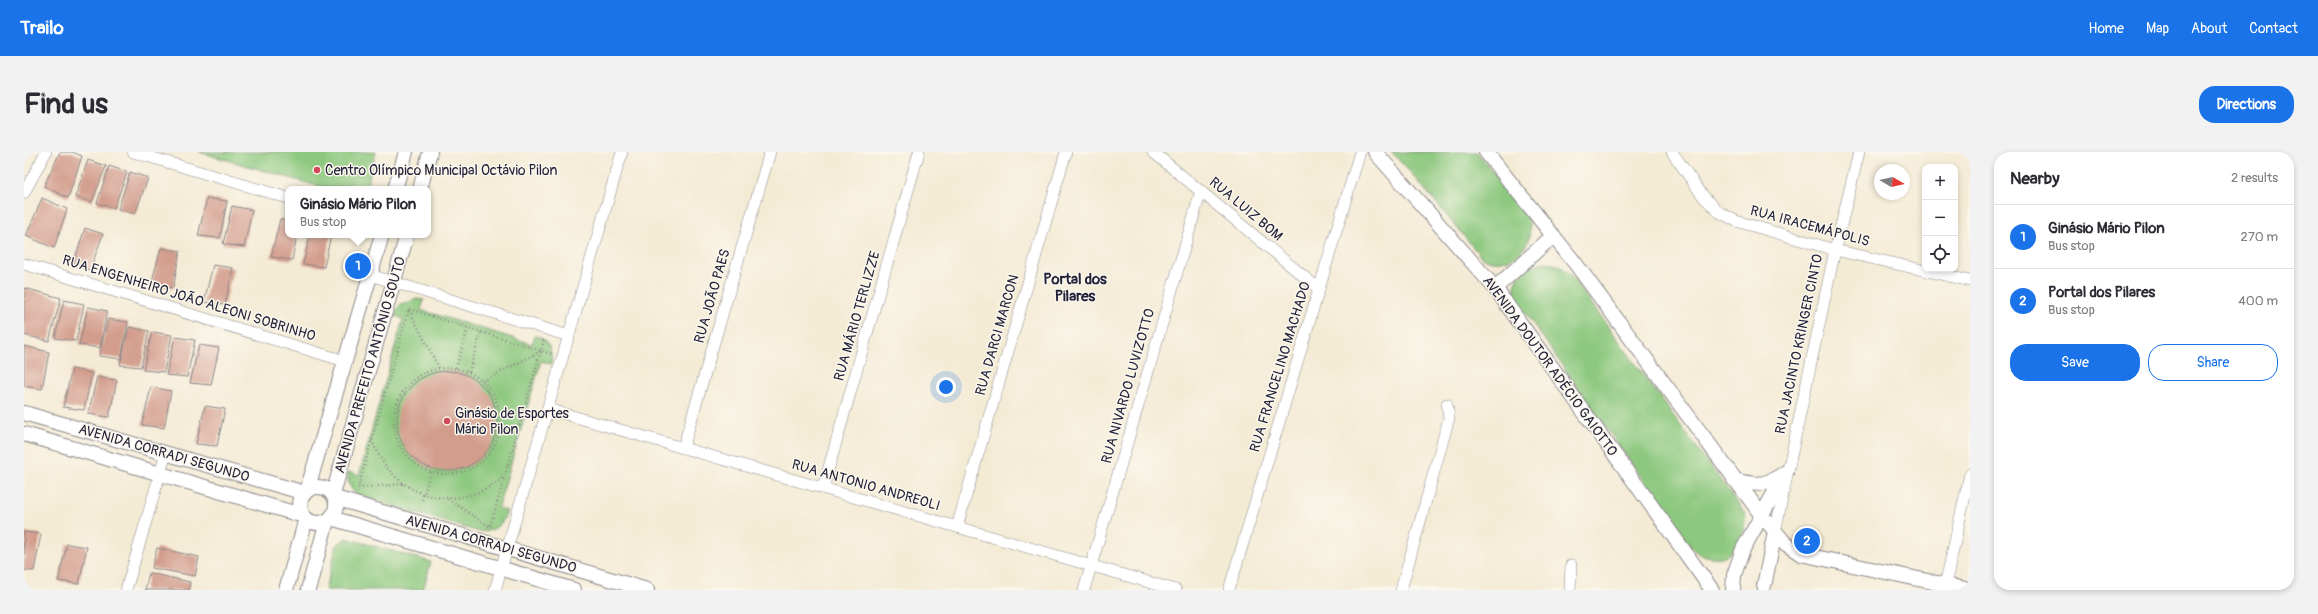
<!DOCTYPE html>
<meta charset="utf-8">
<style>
:root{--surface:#fff;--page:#f2f2f3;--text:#2b2b33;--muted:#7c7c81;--line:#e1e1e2;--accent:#1a73e8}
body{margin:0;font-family:Pangolin,sans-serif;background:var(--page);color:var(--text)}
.controls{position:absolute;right:12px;top:12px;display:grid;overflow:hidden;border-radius:8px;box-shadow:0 2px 6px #0003}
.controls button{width:36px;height:36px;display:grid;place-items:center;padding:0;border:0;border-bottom:1px solid var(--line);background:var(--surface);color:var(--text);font:20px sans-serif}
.compass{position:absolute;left:1850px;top:12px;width:36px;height:36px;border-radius:50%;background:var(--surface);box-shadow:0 2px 6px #0003;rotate:99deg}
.you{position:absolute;left:922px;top:235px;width:14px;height:14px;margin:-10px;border:3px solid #fff;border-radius:50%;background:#1a73e8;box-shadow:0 0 0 6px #1a73e833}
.badge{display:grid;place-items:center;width:26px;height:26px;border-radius:50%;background:var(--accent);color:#fff;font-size:13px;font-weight:700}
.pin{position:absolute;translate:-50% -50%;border:2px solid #fff;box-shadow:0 1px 4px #0006}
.popup{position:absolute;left:261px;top:34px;width:146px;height:52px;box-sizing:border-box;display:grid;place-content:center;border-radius:8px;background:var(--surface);filter:drop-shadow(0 1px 3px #0005);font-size:13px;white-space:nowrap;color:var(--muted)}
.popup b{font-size:15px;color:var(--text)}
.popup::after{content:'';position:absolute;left:50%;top:100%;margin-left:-8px;border:8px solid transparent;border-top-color:var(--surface)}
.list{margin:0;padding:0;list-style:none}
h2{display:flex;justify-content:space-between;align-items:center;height:52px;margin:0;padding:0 16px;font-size:17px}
h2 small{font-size:13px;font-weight:400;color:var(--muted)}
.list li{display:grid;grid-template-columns:26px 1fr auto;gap:12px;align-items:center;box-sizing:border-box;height:64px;padding:0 16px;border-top:1px solid var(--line)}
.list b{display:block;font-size:15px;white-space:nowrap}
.list p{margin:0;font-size:13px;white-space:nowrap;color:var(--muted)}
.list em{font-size:13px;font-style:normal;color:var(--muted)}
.actions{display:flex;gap:8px;padding:12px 16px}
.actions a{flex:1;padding:9px 0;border:1px solid var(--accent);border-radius:16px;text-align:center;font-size:14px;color:var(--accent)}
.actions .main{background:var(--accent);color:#fff}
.icon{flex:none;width:22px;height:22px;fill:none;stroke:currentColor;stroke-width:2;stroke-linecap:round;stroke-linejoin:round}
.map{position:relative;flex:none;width:1946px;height:438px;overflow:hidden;border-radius:16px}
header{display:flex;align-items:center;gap:24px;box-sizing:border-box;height:56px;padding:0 20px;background:var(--accent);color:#fff}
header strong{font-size:19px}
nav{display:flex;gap:22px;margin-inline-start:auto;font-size:14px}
.intro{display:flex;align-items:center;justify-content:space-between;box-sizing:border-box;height:96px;padding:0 24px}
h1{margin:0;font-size:28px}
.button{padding:10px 18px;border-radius:16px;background:var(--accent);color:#fff;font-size:14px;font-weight:700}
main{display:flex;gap:24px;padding:0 24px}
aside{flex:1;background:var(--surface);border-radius:16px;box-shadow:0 2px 6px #0003}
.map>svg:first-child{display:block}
.green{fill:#8cc87e;stroke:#57755c}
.building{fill:#d39d8d}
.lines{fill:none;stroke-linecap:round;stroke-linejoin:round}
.minor-casing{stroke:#8b8688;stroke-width:12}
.tertiary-casing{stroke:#8b8688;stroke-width:16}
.path{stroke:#8b8688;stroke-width:2.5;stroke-dasharray:1 3;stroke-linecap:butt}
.minor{stroke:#fff;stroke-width:11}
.tertiary{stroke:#fff;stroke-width:14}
.poi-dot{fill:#d1495b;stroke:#fbf7ec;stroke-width:1.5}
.labels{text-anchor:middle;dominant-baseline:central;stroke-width:3;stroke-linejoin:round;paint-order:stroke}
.poi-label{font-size:14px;fill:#22223b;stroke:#fbf7ec;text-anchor:start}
.street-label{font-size:14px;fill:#22223b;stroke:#fbf7ec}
.neighbourhood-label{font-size:15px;font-weight:bold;fill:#22223b;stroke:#fbf7ec}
</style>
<header>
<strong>Trailo</strong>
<nav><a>Home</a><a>Map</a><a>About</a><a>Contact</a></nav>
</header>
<div class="intro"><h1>Find us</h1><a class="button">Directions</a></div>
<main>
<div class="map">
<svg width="1946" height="438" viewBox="0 0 1946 438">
<rect width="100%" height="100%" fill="#fbf7ec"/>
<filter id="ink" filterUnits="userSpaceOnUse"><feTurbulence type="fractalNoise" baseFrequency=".025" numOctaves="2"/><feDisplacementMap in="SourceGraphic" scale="8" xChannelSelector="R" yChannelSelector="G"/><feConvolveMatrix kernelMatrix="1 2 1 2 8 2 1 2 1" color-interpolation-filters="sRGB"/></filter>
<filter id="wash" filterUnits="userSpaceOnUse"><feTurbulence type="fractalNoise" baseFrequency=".012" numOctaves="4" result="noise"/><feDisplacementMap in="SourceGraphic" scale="16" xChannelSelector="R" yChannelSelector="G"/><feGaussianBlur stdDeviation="0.9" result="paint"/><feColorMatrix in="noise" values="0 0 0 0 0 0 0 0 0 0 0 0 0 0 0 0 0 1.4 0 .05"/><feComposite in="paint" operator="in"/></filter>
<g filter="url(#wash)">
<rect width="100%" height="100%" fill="#f4ebd5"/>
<g class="green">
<path d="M175,0H352L342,37H304Z"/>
<path d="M1367,0H1453L1502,61C1511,82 1503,105 1478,109C1472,110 1465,108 1459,107L1388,22Z"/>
<path d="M1521,110L1537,114L1548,125L1722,363C1720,382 1711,410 1687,405C1683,404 1678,404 1675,402C1669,398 1665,391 1660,386L1490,145C1491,121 1500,116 1521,110Z"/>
<path d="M393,147L400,148L397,158L508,192L511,183C524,188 529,198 527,212L517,209L474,356L483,359C479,374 467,382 452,379L335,344C326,338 323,330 324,320L335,323L379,167L369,163L376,153Z"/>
<path d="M322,386L407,410L399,438H301L313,393Z"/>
</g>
<g id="blocks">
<g class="building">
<path d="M36,0H48L58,4L44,46L20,34Z"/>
<path d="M64,8L82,14L68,50L51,45Z"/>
<path d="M85,14L103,20L90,56L73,51Z"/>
<path d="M106,20L124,26L111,62L94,57Z"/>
<path d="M18,46L43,57L30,96L2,84Z"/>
<path d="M183,46L203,49L196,86L174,84Z"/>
<path d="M208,54L228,58L220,95L199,92Z"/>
<path d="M256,67L264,69V83H273L268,108L247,105Z"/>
<path d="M61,76L79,82L66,118L49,113Z"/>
<path d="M286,83H307L300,115L279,112Z"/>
<path d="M137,96L156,99L149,136L127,133Z"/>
<path d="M189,113L209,116L201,153L180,150Z"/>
<path d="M0,136L37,146L25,189L0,183Z"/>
<path d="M40,148L60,152L52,189L31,186Z"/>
<path d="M64,155L83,159L76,196L55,193Z"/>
<path d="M84,167L104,170L97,207L75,204Z"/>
<path d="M105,175L125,179L117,215L96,213Z"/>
<path d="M128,180L148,183L140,220L119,218Z"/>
<path d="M151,185L171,188L163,225L142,223Z"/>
<path d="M175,193L195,196L187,233L166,231Z"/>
<path d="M0,194L25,200L18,237L0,234Z"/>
<path d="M48,217L68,221L60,258L39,255Z"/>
<circle cx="423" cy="269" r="50"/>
<path d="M73,225L93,228L85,265L64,262Z"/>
<path d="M127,235L147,239L140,276L118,273Z"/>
<path d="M181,254L201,257L193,294L172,292Z"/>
<path d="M0,380L17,382L10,419L0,418Z"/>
<path d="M43,392L63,395L55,432L34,429Z"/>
<path d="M133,396L175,405L171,424L128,416Z"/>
<path d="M125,421L166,430L165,438H121Z"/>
</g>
</g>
</g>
<g filter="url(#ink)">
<use href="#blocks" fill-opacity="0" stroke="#8b8688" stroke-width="1"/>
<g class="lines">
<g class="minor-casing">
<g id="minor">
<path d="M109,0L264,46"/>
<path d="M1129,0L1295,137"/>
<path d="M1648,0L1679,44L1695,60L1712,69L1811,98L1946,129"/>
<path d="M0,41L22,0"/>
<path d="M0,112L321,209"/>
<path d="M346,123L545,184"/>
<path d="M524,257L1152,438"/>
<path d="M659,296L746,0"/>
<path d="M799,336L895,0"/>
<path d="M933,375L1042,0"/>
<path d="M1751,380L1811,98L1835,0"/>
<path d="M102,438L142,301"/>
<path d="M471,438L598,0"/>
<path d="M1060,438L1177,39"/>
<path d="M1205,438L1336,0"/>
<path d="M1377,438L1425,266L1423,252"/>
<path d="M1546,438L1547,413"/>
<path d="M1920,438L1946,322"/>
</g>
</g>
<g class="tertiary-casing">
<g id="tertiary">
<path d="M1351,0L1471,136L1688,438"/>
<path d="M1462,0L1551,111L1739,365L1762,392L1777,402L1946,438"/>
<path d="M371,37L382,0"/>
<path d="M396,37L406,0"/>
<path d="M1471,136L1529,84"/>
<path d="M0,261L281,341"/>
<path d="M0,282L280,364"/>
<path d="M1710,328C1733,334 1742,334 1762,320"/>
<circle cx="294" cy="353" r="18"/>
<path d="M283,339L358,83"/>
<path d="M309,342L383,83"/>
<path d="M311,346L623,438"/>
<path d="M307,366L550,438"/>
<path d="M1740,434L1751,380"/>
<path d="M262,438L282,367"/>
<path d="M284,438L303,369"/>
<path d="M1709,438L1710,423L1719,397L1762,320"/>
</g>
</g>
<g class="path">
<path d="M385,157L528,202"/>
<path d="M385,158L415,216"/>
<circle cx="423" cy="269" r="53"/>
<path d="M432,216L444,176"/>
<path d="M445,220L457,180"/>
<path d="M459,229L517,199"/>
<path d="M348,288C369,346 430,364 479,326"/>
<path d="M379,332L334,336L385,157"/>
<path d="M424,347L466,375L520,188"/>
<path d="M398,348L407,320"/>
</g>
<use href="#minor" class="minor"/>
<use href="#tertiary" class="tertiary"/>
</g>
</g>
<g class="poi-dot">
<circle cx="293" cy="18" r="4"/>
<circle cx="423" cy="269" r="4"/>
</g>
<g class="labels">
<g class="poi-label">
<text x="301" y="18">Centro Olímpico Municipal Octávio Pilon</text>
<text x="431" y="261">Ginásio de Esportes<tspan x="431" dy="16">Mário Pilon</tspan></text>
</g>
<g class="street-label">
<text transform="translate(1222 57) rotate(40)">RUA LUIZ BOM</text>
<text transform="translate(1786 74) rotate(15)">RUA IRACEMÁPOLIS</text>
<text transform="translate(688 144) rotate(-74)">RUA JOÃO PAES</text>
<text transform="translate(165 146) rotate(17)">RUA ENGENHEIRO JOÃO ALEONI SOBRINHO</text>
<text transform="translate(833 164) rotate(-74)">RUA MÁRIO TERLIZZE</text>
<text transform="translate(973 183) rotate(-74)">RUA DARCI MARCON</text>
<text transform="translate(1775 192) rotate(-78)">RUA JACINTO KRINGER CINTO</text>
<text transform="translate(346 213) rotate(-74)">AVENIDA PREFEITO ANTÔNIO SOUTO</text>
<text transform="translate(1526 214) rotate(54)">AVENIDA DOUTOR ADÉCIO GAIOTTO</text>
<text transform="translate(1256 215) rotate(-73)">RUA FRANCELINO MACHADO</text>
<text transform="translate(1104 234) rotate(-74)">RUA NIVARDO LUVIZOTTO</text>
<text transform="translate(140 301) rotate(16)">AVENIDA CORRADI SEGUNDO</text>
<text transform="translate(842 333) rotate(16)">RUA ANTONIO ANDREOLI</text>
<text transform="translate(467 392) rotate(16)">AVENIDA CORRADI SEGUNDO</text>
</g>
<g class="neighbourhood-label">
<text x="1051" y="127">Portal dos<tspan x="1051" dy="17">Pilares</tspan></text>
</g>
</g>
</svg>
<div class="controls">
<button>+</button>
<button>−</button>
<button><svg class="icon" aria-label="locate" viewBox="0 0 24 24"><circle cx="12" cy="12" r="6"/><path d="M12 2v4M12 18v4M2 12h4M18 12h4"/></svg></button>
</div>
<svg class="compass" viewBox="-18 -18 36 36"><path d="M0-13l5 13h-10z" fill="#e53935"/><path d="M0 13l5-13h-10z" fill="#7c7c81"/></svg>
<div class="you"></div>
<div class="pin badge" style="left:334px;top:114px">1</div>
<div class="popup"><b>Ginásio Mário Pilon</b>Bus stop</div>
<div class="pin badge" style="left:1783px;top:389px">2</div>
</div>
<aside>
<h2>Nearby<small>2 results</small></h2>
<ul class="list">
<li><span class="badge">1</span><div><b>Ginásio Mário Pilon</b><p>Bus stop</p></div><em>270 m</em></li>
<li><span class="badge">2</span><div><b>Portal dos Pilares</b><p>Bus stop</p></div><em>400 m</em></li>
</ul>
<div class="actions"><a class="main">Save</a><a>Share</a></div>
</aside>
</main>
